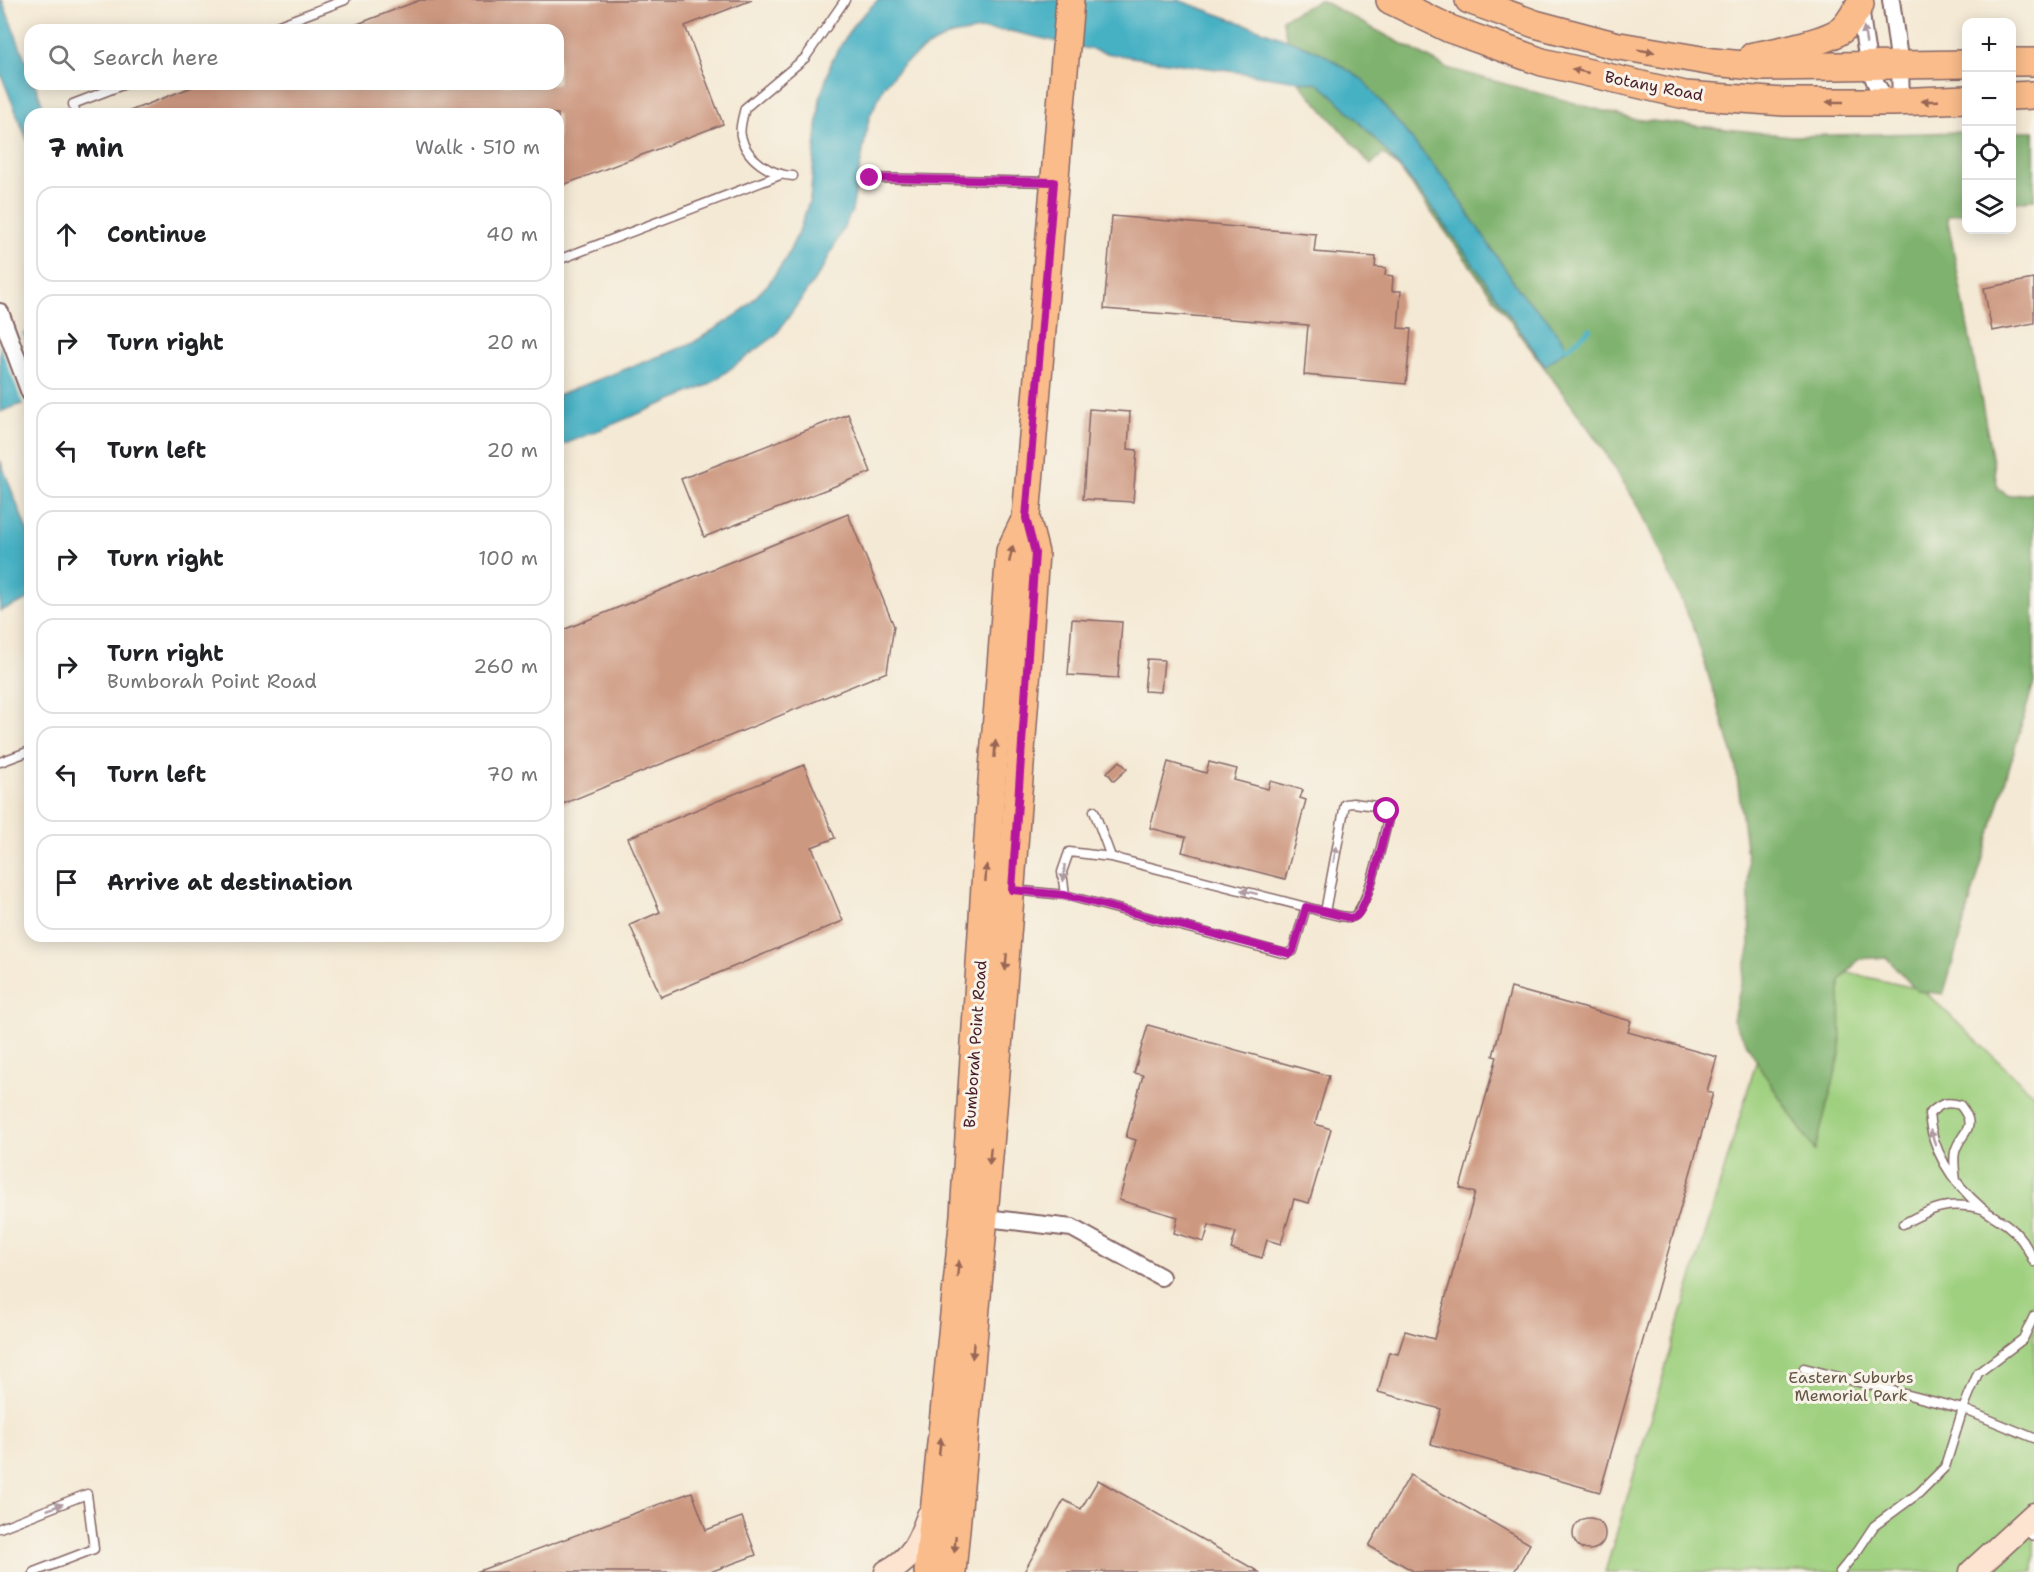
<!DOCTYPE html>
<meta charset="utf-8">
<style>
:root{--surface:#fff;--page:#f2f2f2;--text:#202124;--muted:#757577;--line:#e0e0e0}
body{margin:0;font-family:"Shantell Sans",sans-serif;background:var(--page);color:var(--text)}
.controls{position:absolute;right:18px;top:18px;display:grid;overflow:hidden;border-radius:12px;box-shadow:0 3px 15px #0003}
.controls button{width:54px;height:54px;display:grid;place-items:center;padding:0;border:0;border-bottom:2px solid var(--line);background:var(--surface);color:var(--text);font:30px sans-serif}
.stop{position:absolute;width:18px;height:18px;margin:-14px;border:4px solid #b5179e;border-radius:50%;background:#fff}
.stop.end{background:#b5179e;border-color:#fff;box-shadow:0 2px 6px #0008}
.list{margin:0;padding:0;list-style:none}
h2{display:flex;justify-content:space-between;align-items:center;height:78px;margin:0;padding:0 24px;font-size:26px}
h2 small{font-size:20px;font-weight:400;color:var(--muted)}
.list li{display:grid;grid-template-columns:39px 1fr auto;gap:18px;align-items:center;box-sizing:border-box;height:96px;margin:0 12px 12px;padding:0 12px;border:2px solid var(--line);border-radius:18px}
.list b{display:block;font-size:22px;white-space:nowrap}
.list p{margin:0;font-size:20px;white-space:nowrap;color:var(--muted)}
.list em{font-size:20px;font-style:normal;color:var(--muted)}
.icon{flex:none;width:33px;height:33px;fill:none;stroke:currentColor;stroke-width:2;stroke-linecap:round;stroke-linejoin:round}
.map{position:relative;flex:none;width:2034px;height:1572px;overflow:hidden}
.search{position:absolute;background:var(--surface);box-shadow:0 3px 15px #0003;left:24px;top:24px;width:540px;height:66px;display:flex;align-items:center;gap:15px;box-sizing:border-box;padding:0 21px;border-radius:18px;color:var(--muted);font-size:22px}
.panel{position:absolute;background:var(--surface);box-shadow:0 3px 15px #0003;left:24px;top:108px;width:540px;height:834px;border-radius:18px}
.map>svg:first-child{display:block}
.green{fill:#9fd07f;stroke:#747855;stroke-width:1.5}
.forest{fill:#7fb26e;stroke:#64684c;stroke-width:1.5}
.water{fill:#46b1c4;stroke:#486878;stroke-width:1.5}
.pier{fill:#f4e9d4}
.lines{fill:none;stroke-linecap:round;stroke-linejoin:round}
.stream{stroke:#46b1c4;stroke-width:5}
.building{fill:#cd9880}
.lane-casing{stroke:#866666;stroke-width:11}
.street-casing{stroke:#866666;stroke-width:20}
.secondary-casing{stroke:#866666;stroke-width:27}
.primary-casing{stroke:#866666;stroke-width:30}
.lane{stroke:#fff;stroke-width:8}
.street{stroke:#fff;stroke-width:16}
.secondary{stroke:#fde4d0;stroke-width:24}
.primary{stroke:#f9bc8a;stroke-width:27}
.oneway{fill:#ae9aa0}
.oneway2{fill:#996656}
.route{stroke:#b5179e;stroke-width:8}
.labels{text-anchor:middle;dominant-baseline:central;stroke-width:6;stroke-linejoin:round;paint-order:stroke}
.street-label{font-size:16px;fill:#4a1f2b;stroke:#f7f3e8}
.park-label{font-size:16px;fill:#645444;stroke:#f7f3e8}
</style>
<div class="map">
<svg width="2034" height="1572" viewBox="0 0 2034 1572">
<rect width="100%" height="100%" fill="#f7f3e8"/>
<filter id="ink" filterUnits="userSpaceOnUse"><feTurbulence type="fractalNoise" baseFrequency=".0167" numOctaves="2"/><feDisplacementMap in="SourceGraphic" scale="12" xChannelSelector="R" yChannelSelector="G"/><feConvolveMatrix kernelMatrix="1 2 1 2 8 2 1 2 1" color-interpolation-filters="sRGB"/></filter>
<filter id="wash" filterUnits="userSpaceOnUse"><feTurbulence type="fractalNoise" baseFrequency=".008" numOctaves="4" result="noise"/><feDisplacementMap in="SourceGraphic" scale="24" xChannelSelector="R" yChannelSelector="G"/><feGaussianBlur stdDeviation="1.35" result="paint"/><feColorMatrix in="noise" values="0 0 0 0 0 0 0 0 0 0 0 0 0 0 0 0 0 1.4 0 .05"/><feComposite in="paint" operator="in"/></filter>
<g filter="url(#wash)">
<rect width="100%" height="100%" fill="#f4e9d4"/>
<path class="green" d="M1770,955L1923,990L2034,1095V1572H1605L1768,1022Z"/>
<g class="forest">
<path d="M1320,0L1447,68L1633,119L1792,136L1966,132V212L1947,216L1998,489L2009,496L2034,492V682L1944,992L1943,994L1917,991L1886,957L1859,959L1840,981L1841,1052L1815,1151L1763,1072L1733,1020L1750,945L1748,863L1735,761L1694,629L1640,509L1599,443L1400,169L1383,154L1371,165L1297,80L1282,19Z"/>
<path d="M2012,131H2034V199L2012,203Z"/>
</g>
<g class="water">
<path d="M0,0H2L30,72V84H35L46,114H30V147L0,72Z"/>
<path d="M878,0H1178L1295,42L1323,54L1363,80L1448,183L1521,293L1547,319L1568,348L1545,366C1476,268 1410,165 1320,84L1111,54L1010,31L981,30L951,35L927,47L902,65L884,86L869,118L852,211L823,268L775,336L708,385L558,447V395L691,344L740,313L769,283L785,260L799,231L810,199L820,99L832,60L854,24Z"/>
<path d="M30,331V401L0,412V342Z"/>
<path d="M0,460L30,538V599L0,611Z"/>
</g>
<path class="pier" d="M21,331L30,355V404L24,406L0,345V339Z"/>
<g class="lines">
<path class="stream" d="M1563,346L1568,348L1590,329"/>
</g>
<g id="blocks">
<g class="building">
<path d="M420,0H752L685,26L723,124L558,187V114H122L200,84H558V30H342Z"/>
<path d="M1112,216L1316,234L1314,252L1376,257L1375,267L1386,268L1385,275L1393,276L1392,291H1401L1398,328L1411,329L1406,384L1304,375L1308,325L1104,309Z"/>
<path d="M2034,279V323L1992,331L1984,288Z"/>
<path d="M1089,409L1130,412L1128,449L1137,450L1133,502L1083,499Z"/>
<path d="M848,414L871,472L704,537L681,479Z"/>
<path d="M848,514L894,626L887,672L558,806V632Z"/>
<path d="M1072,619L1122,622L1118,678L1068,675Z"/>
<path d="M1147,659L1164,660L1161,692L1144,691Z"/>
<path d="M1120,761L1127,769L1114,781L1107,772Z"/>
<path d="M1168,762L1206,773L1209,762L1237,769L1234,780L1268,789L1270,781L1303,790L1300,798L1306,800L1285,879L1182,852L1186,837L1150,828Z"/>
<path d="M804,765L835,838L812,847L843,921L661,997L630,925L660,912L628,838Z"/>
<path d="M1511,988L1631,1021L1628,1032L1717,1057L1707,1091L1713,1093L1600,1492L1431,1444L1441,1409L1378,1392L1389,1352L1398,1354L1405,1331L1434,1339L1475,1193L1460,1188L1497,1057L1493,1056Z"/>
<path d="M1148,1025L1329,1076L1315,1124L1331,1129L1309,1203L1294,1199L1281,1244L1267,1240L1262,1258L1231,1249L1236,1232L1209,1225L1204,1242L1174,1233L1178,1217L1119,1200L1136,1140L1126,1137L1143,1075L1134,1073Z"/>
<path d="M1410,1475L1530,1544L1514,1572H1415L1369,1546Z"/>
<path d="M1098,1480L1259,1572H1024L1064,1500L1081,1509Z"/>
<path d="M692,1492L706,1530L742,1517L756,1555L710,1572H476Z"/>
<circle cx="1589" cy="1534" r="16"/>
</g>
</g>
</g>
<g filter="url(#ink)">
<use href="#blocks" fill-opacity="0" stroke="#866666" stroke-width="1.5"/>
<g class="lines">
<g class="lane-casing">
<g id="lane">
<path d="M266,30L345,0"/>
<path d="M76,114L73,104L125,84"/>
<path d="M793,176C771,175 746,159 741,136C739,128 743,116 745,108L805,58L845,0"/>
<path d="M870,178L1050,182"/>
<path d="M558,260L780,175"/>
<path d="M0,762L30,751"/>
<path d="M1094,811L1111,857L1306,907C1318,910 1340,918 1351,917C1366,917 1384,835 1388,819L1387,811L1383,807L1353,803L1345,804L1325,912"/>
<path d="M1013,890L1065,895L1286,954L1293,951L1306,907"/>
<path d="M1065,895L1062,872L1069,852L1111,857"/>
<path d="M1956,1181C1955,1172 1953,1160 1955,1152C1960,1131 1980,1130 1960,1105C1945,1101 1940,1104 1929,1114C1932,1153 1954,1184 1983,1209C1991,1215 1999,1219 2007,1225C2019,1234 2028,1248 2034,1262"/>
<path d="M1903,1224C1934,1207 1948,1201 1983,1209"/>
<path d="M1804,1368L1963,1409L2034,1438"/>
<path d="M2023,1527L2034,1537"/>
<path d="M0,1528L87,1494L94,1549L34,1572"/>
<path d="M1840,1572L1858,1550L1874,1526L1919,1493L1945,1467L1963,1409L1978,1373L2023,1339L2034,1316"/>
</g>
</g>
<g class="street-casing">
<g id="street">
<path d="M1891,0L1900,66L1901,102"/>
<path d="M1860,5C1864,32 1866,90 1893,102"/>
<path d="M0,312L30,393"/>
<path d="M977,1217L1072,1228L1161,1277"/>
</g>
</g>
<g class="secondary-casing">
<g id="secondary">
<path d="M887,1572C913,1558 919,1543 929,1516"/>
<path d="M1972,1572L2034,1515"/>
</g>
</g>
<g class="primary-casing">
<g id="primary">
<path d="M1390,0L1450,29L1542,62L1685,95L1784,102H1894L1966,99"/>
<path d="M1469,0L1535,24L1614,45L1713,62L1764,67L1966,64"/>
<path d="M1753,56C1773,53 1824,42 1840,31C1849,25 1855,12 1860,4"/>
<path d="M2012,62H2034"/>
<path d="M2012,96L2034,95"/>
<path d="M928,1572L964,1215L990,807L1010,551L1026,518"/>
<path d="M952,1572C984,1232 1012,893 1035,553L1026,518L1070,0"/>
</g>
</g>
<use href="#lane" class="lane"/>
<use href="#street" class="street"/>
<use href="#secondary" class="secondary"/>
<use href="#primary" class="primary"/>
</g>
<defs><path id="oneway-solid" d="M-6-.8H1V-3.2L6.5 0L1 3.2V.8H-6Z" transform="scale(1.5)"/></defs>
<g class="oneway">
<use href="#oneway-solid" transform="translate(1865 35) rotate(-99)"/>
<use href="#oneway-solid" transform="translate(1335 854) rotate(-80)"/>
<use href="#oneway-solid" transform="translate(1064 873) rotate(94)"/>
<use href="#oneway-solid" transform="translate(1249 892) rotate(-166)"/>
<use href="#oneway-solid" transform="translate(1933 1138) rotate(-109)"/>
<use href="#oneway-solid" transform="translate(55 1507) rotate(-21)"/>
</g>
<g class="oneway2">
<use href="#oneway-solid" transform="translate(1646 51) rotate(9)"/>
<use href="#oneway-solid" transform="translate(1580 71) rotate(-167)"/>
<use href="#oneway-solid" transform="translate(1930 101) rotate(178)"/>
<use href="#oneway-solid" transform="translate(1835 102) rotate(-180)"/>
<use href="#oneway-solid" transform="translate(1011 554) rotate(-78)"/>
<use href="#oneway-solid" transform="translate(995 749) rotate(-86)"/>
<use href="#oneway-solid" transform="translate(986 873) rotate(-86)"/>
<use href="#oneway-solid" transform="translate(1006 962) rotate(95)"/>
<use href="#oneway-solid" transform="translate(990 1156) rotate(95)"/>
<use href="#oneway-solid" transform="translate(958 1269) rotate(-84)"/>
<use href="#oneway-solid" transform="translate(973 1350) rotate(95)"/>
<use href="#oneway-solid" transform="translate(940 1446) rotate(-84)"/>
<use href="#oneway-solid" transform="translate(955 1544) rotate(95)"/>
</g>
</g>
<g class="lines" filter="url(#ink)">
<path class="route" d="M870,178L1054,182L1026,518L1035,553L1012,890L1065,895L1290,954L1293,951L1306,907L1350,918C1355,917 1355,918 1358,914C1371,897 1382,842 1389,819L1387,811"/>
</g>
<g class="labels">
<g class="street-label">
<text transform="translate(1654 86) rotate(11)">Botany Road</text>
<text transform="translate(975 1044) rotate(-86)">Bumborah Point Road</text>
</g>
<g class="park-label">
<text x="1851" y="1377">Eastern Suburbs<tspan x="1851" dy="18">Memorial Park</tspan></text>
</g>
</g>
</svg>
<div class="controls">
<button>+</button>
<button>−</button>
<button><svg class="icon" aria-label="locate" viewBox="0 0 24 24"><circle cx="12" cy="12" r="6"/><path d="M12 2v4M12 18v4M2 12h4M18 12h4"/></svg></button>
<button><svg class="icon" aria-label="layers" viewBox="0 0 24 24"><path d="M12 4l9 5-9 5-9-5zM3 14l9 5 9-5"/></svg></button>
</div>
<div class="stop" style="left:1387px;top:811px"></div>
<div class="stop end" style="left:870px;top:178px"></div>
<div class="search"><svg class="icon" aria-label="search" viewBox="0 0 24 24"><circle cx="10" cy="10" r="6"/><path d="M15 15l6 6"/></svg>Search here</div>
<section class="panel">
<h2>7 min<small>Walk · 510 m</small></h2>
<ul class="list">
<li><svg class="icon" aria-label="ahead" viewBox="0 0 24 24"><path d="M12 20V5M6 11l6-6 6 6"/></svg><div><b>Continue</b></div><em>40 m</em></li>
<li><svg class="icon" aria-label="right" viewBox="0 0 24 24"><path d="M7 20v-9h11M14 6l5 5-5 5"/></svg><div><b>Turn right</b></div><em>20 m</em></li>
<li><svg class="icon" aria-label="left" viewBox="0 0 24 24"><path d="M17 20v-9H6M10 6l-5 5 5 5"/></svg><div><b>Turn left</b></div><em>20 m</em></li>
<li><svg class="icon" aria-label="right" viewBox="0 0 24 24"><path d="M7 20v-9h11M14 6l5 5-5 5"/></svg><div><b>Turn right</b></div><em>100 m</em></li>
<li><svg class="icon" aria-label="right" viewBox="0 0 24 24"><path d="M7 20v-9h11M14 6l5 5-5 5"/></svg><div><b>Turn right</b><p>Bumborah Point Road</p></div><em>260 m</em></li>
<li><svg class="icon" aria-label="left" viewBox="0 0 24 24"><path d="M17 20v-9H6M10 6l-5 5 5 5"/></svg><div><b>Turn left</b></div><em>70 m</em></li>
<li><svg class="icon" aria-label="arrive" viewBox="0 0 24 24"><path d="M6 21V4h12l-3 4 3 4H6"/></svg><div><b>Arrive at destination</b></div></li>
</ul>
</section>
</div>
